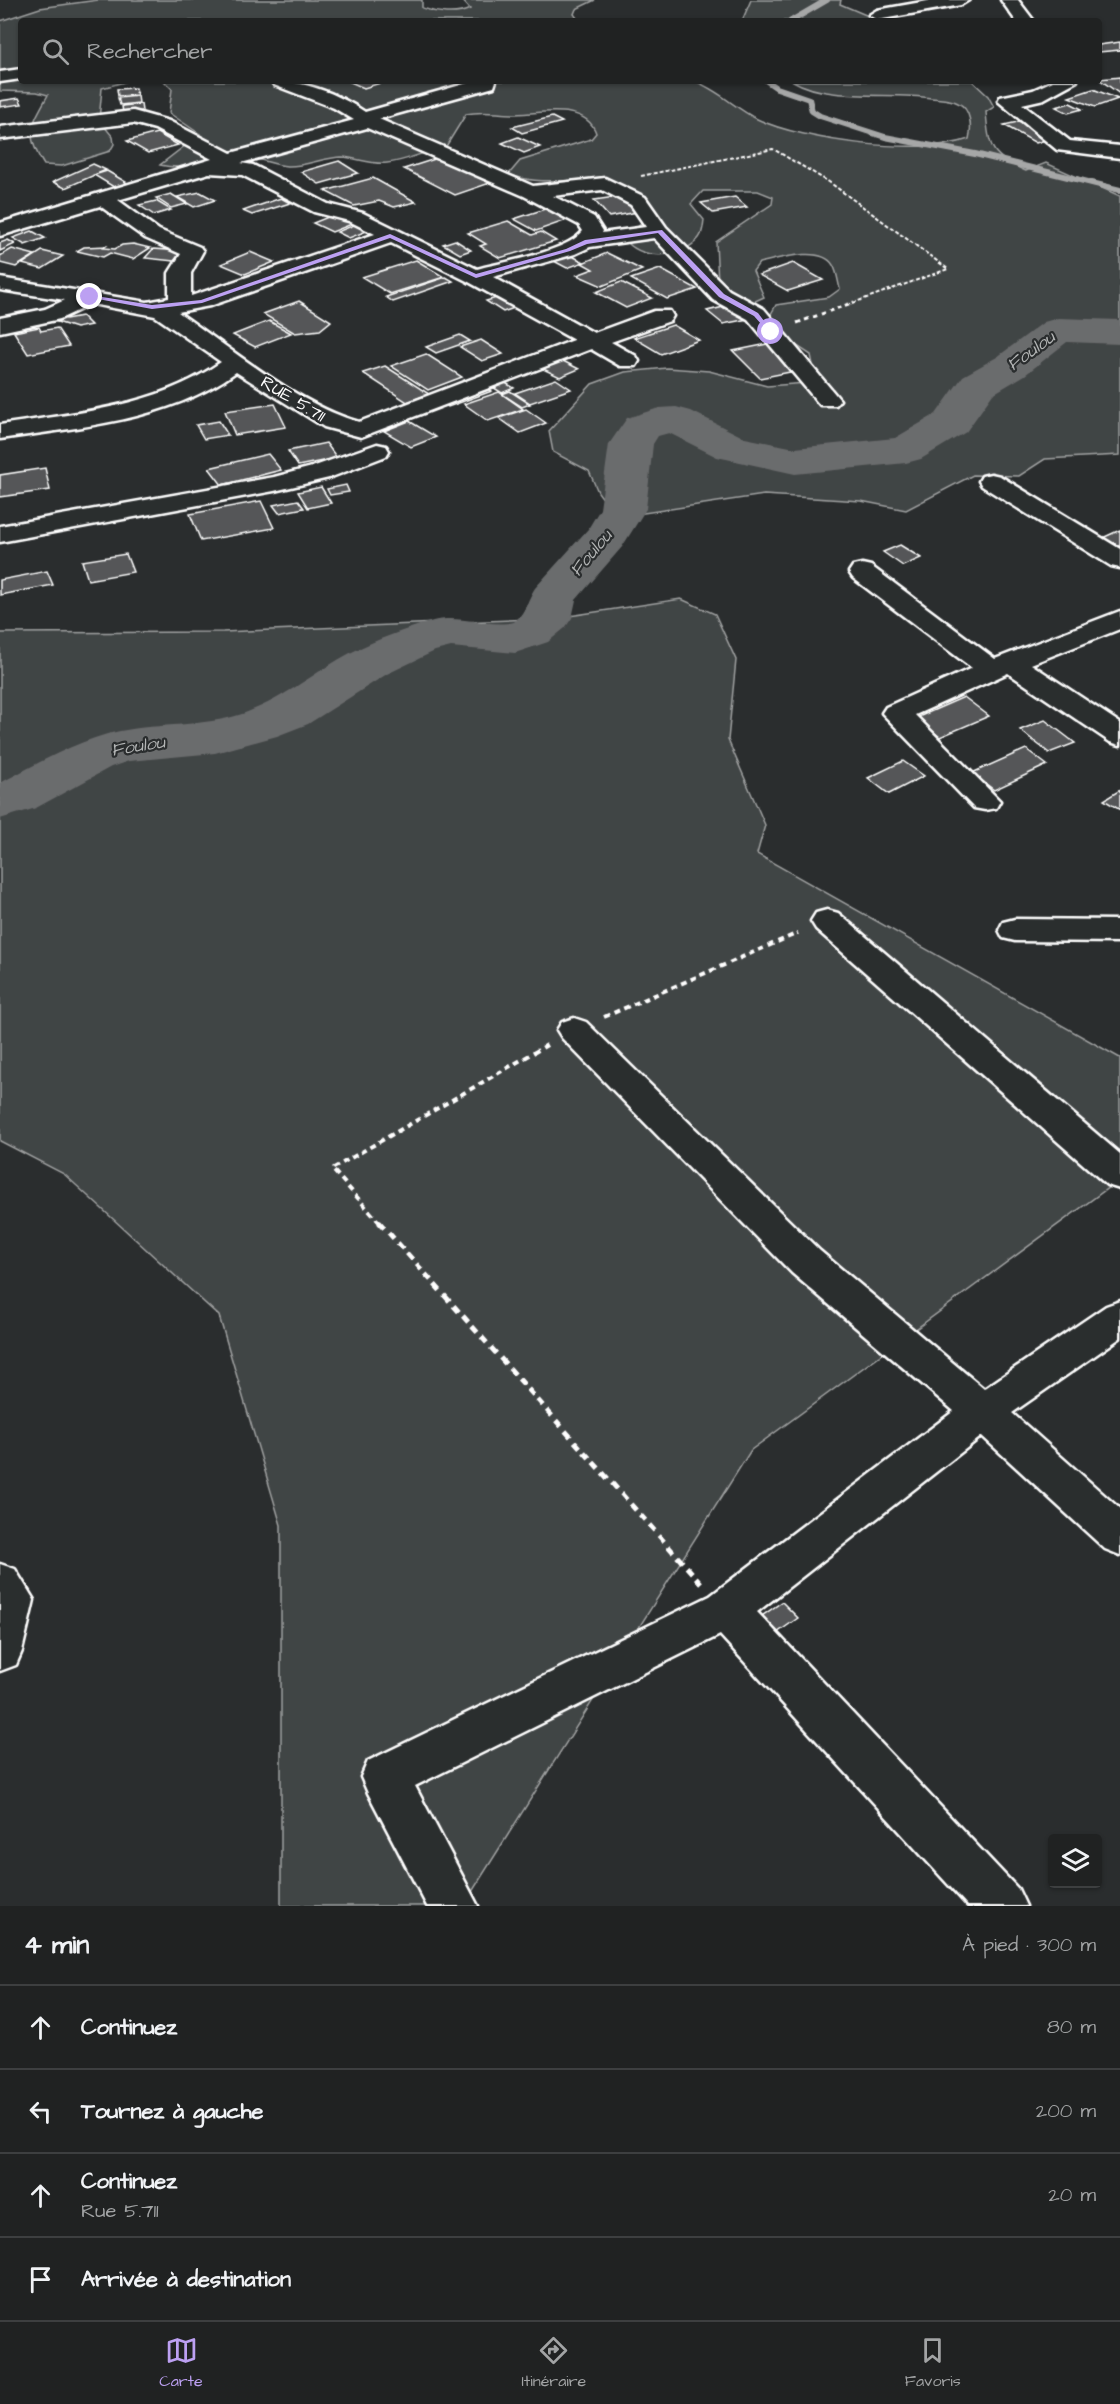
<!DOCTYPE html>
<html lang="fr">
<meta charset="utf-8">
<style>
:root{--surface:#202222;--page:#282a2a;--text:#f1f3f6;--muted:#a2a4a5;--line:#3d3f40;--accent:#bca0f2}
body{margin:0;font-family:"Architects Daughter",sans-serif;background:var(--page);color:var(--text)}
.controls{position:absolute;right:18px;bottom:18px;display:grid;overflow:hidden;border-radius:6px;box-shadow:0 2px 4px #0004}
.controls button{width:54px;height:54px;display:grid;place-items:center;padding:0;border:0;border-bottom:2px solid var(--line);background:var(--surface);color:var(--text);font:30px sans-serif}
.stop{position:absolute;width:18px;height:18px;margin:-14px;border:4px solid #bca0f2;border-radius:50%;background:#fff}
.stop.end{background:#bca0f2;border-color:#fff;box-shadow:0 2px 6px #0008}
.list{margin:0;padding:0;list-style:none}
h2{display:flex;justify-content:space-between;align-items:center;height:78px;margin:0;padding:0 24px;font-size:26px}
h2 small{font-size:20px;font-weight:400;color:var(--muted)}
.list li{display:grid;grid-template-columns:39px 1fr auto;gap:18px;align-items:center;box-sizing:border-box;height:84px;padding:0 24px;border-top:2px solid var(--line)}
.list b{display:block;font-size:22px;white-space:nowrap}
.list p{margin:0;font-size:20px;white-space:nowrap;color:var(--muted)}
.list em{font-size:20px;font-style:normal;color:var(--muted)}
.icon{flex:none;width:33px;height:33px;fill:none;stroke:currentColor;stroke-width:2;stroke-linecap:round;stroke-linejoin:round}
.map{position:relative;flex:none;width:1120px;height:1906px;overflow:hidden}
.search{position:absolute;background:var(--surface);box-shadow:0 2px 4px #0004;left:18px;right:18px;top:18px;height:66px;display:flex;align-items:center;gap:15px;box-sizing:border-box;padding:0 21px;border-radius:6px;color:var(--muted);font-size:22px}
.sheet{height:414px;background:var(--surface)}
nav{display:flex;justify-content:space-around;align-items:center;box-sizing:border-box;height:84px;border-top:2px solid var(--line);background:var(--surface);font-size:16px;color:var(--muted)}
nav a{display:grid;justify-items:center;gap:3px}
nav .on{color:var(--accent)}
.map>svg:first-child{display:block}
.green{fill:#414445;stroke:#a0a2a2;stroke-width:1.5}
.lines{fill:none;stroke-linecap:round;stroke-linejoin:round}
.stream{stroke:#a6a7a7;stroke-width:6}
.river{fill:#6a6c6d;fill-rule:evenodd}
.building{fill:#555758;stroke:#fff;stroke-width:1.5}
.minor-casing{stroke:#fff;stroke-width:5}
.path-far3{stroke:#fff;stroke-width:2;stroke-dasharray:4 2;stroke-linecap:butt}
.path-far2{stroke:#fff;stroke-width:3;stroke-dasharray:4.5 4;stroke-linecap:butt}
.path-far1{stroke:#fff;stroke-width:4;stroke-dasharray:6 4.5;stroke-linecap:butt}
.path{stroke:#fff;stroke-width:5;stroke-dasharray:8 6;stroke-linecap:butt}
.minor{fill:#2a2d2e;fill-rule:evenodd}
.route{fill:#bca0f2}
.labels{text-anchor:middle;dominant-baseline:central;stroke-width:4.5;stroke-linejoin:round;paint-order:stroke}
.far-water-label{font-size:18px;font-style:italic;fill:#b4b6b6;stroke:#2a2d2e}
.far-street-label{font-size:18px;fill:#fff;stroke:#2a2d2e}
</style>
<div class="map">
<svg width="1120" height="1906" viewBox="0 0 1120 1906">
<rect width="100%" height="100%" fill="#2a2d2e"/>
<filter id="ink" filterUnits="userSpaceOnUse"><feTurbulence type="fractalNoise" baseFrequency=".0167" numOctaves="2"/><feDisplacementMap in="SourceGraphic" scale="12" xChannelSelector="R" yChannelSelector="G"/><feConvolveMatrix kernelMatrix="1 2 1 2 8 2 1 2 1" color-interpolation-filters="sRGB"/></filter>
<g filter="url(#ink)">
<g class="green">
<path d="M98,0H422V8C436,13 456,16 470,9L462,0H595L576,9L574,14L579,21H21V81H128L102,88L99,120L113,137L114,144L110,151L62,166L44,165C24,133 31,126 48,95L37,92L0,91V21L40,8Z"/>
<path d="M751,0H841L840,4L880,21H742Z"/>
<path d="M164,81H694C717,89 735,108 757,119C803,141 920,156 969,139C972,127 971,109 958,103C951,99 939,99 931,98C889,92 829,102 793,81H972L988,96L994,107L986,112C989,149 991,156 1026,171L1046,163L1120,196V455L1045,459L1019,476L973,475L906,510L861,501L764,495L597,520L609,507L598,492L589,471L553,452L549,431L592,384L625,372L667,368L709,371L767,386L807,383L815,374L811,355L776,332L771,314L776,305L829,297L840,289C838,282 837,271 833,265C821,245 777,259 759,263L753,271L764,297L751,303L718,282L716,242L772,204L773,197L758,191H703L691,204L704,220C703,226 703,233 699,238C683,258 644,261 627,242L629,234L654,213L648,198C629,190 609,182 589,181C563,179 532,185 509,174L520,161L591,139L596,133C586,102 538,114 513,114C497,114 483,110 466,114L445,148C425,150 408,161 387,163C371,165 358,158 342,157C324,157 305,167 287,166C272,165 262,158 247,158C218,159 188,172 160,165L200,134L169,113L172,89Z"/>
<path d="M681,599L715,614L736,660L728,740L765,825L757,854L1120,1058V1179L751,1450L463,1906H281V1525L219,1316L64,1174L0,1141V633L223,632L556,618Z"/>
</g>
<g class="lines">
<g class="stream">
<path d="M791,21L827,0"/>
<path d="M767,81L777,88L809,99L812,111L820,116L885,137L975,154L1120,190"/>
</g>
<path class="river" d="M1058,318L1120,320V344L1067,342L1025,375L993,394L966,432L921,459L906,463L795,474L717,457L669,433L658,436L653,444L646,509L622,547L576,600L572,618L565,628L548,642L515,653L451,647L435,651L387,674L308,724L277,736L215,753L129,761L111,767L36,808L0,819V783C39,763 77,740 120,731C161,723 202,727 242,714C283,700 314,672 352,652C378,639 405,629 433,621C460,614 489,628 514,622C527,611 526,602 535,588L588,529L600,509L609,444L627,418L659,408L676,407L691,411L745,438L795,448L895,438L936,414L963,376L997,357L1044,322Z"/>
</g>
<g class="building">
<path d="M1120,42V50L1099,52V45Z"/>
<path d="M1120,77V94L1099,79Z"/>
<path d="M348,81H387L364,88Z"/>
<path d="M135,88L137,95L118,96L117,89Z"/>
<path d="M1093,89L1118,99L1095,107L1069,97Z"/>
<path d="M138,96L139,103L120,105L118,98Z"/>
<path d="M19,98L22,104L0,107V101Z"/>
<path d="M1070,103L1082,109L1068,113L1056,107Z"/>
<path d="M141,104L142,111L123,113L122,106Z"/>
<path d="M552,117L562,122L522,133L512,127Z"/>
<path d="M1022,121L1048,135L1039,137L1046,140L1036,143L1004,125Z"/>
<path d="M157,133L178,145L148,153L127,141Z"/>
<path d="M518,137L540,147L524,153L502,143Z"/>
<path d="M441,157L493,182L455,195L404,169Z"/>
<path d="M339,161L358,173L319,184L301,172Z"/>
<path d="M93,164L106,170L65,188L53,182Z"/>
<path d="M107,171L136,188L122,192L94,175Z"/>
<path d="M373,178L416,202L394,207L379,201L354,206L325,191Z"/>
<path d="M200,192L215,200L194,207L177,197Z"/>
<path d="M171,194L187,204L171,208L156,198Z"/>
<path d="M622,196L638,212L609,217L594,200Z"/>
<path d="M735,197L747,207L713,213L701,203Z"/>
<path d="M281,198L290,203L252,215L243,211Z"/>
<path d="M156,201L171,210L154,215L139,205Z"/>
<path d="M551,207L573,218L536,231L514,219Z"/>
<path d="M333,215L352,224L332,232L313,223Z"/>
<path d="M508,221L532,235L541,232L556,241L500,258L480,246L486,244L468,233Z"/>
<path d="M359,223L372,229L349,238L337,232Z"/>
<path d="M32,231L45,238L25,245L13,238Z"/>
<path d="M8,240L15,244L0,251V243Z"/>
<path d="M455,240L471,250L460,254L443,244Z"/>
<path d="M133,244L150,248L133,259L110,253L103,257L77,251L84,247L106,246L103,248L115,249L122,245Z"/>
<path d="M12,249L35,255L16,267L0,263V256Z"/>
<path d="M153,249L182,251L174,261L145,258Z"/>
<path d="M42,251L63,256L42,269L22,264Z"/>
<path d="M250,252L274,262L245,274L221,264Z"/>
<path d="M607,253L642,270L602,286L577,275L593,269L582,263Z"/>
<path d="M568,254L584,262L567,268L552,260Z"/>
<path d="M416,260L444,277L390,294L362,277Z"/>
<path d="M793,263L823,280L788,291L759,275Z"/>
<path d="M660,269L697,289L667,299L631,279Z"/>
<path d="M446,277L453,281L393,302L386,297Z"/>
<path d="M621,282L652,298L626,308L596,292Z"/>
<path d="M500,297L517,307L503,312L486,301Z"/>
<path d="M299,301L331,321L320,330L295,333L263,314Z"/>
<path d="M732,305L748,319L723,324L707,311Z"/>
<path d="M61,316L66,319L82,316L91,325L76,328L48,319Z"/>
<path d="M269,321L291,333L255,347L233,335Z"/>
<path d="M673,325L699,340L661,354L634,338Z"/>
<path d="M39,327L41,331L57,328L69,346L28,354L14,332Z"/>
<path d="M460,335L470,341L436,353L426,347Z"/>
<path d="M481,340L503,354L482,361L460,347Z"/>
<path d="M772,343L800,370L760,378L733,351Z"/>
<path d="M426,354L462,377L428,390L391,366Z"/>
<path d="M559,359L579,369L560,377L539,367Z"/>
<path d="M385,366L429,394L407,402L363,373Z"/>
<path d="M556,379L571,389L530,403L515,393Z"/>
<path d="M502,381L514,388L502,393L491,386Z"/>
<path d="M486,387L492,391L448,407L442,402Z"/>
<path d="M510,391L530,404L522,407L502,394Z"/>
<path d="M499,392L523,409L488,421L464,404Z"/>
<path d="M275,404L286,427L235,435L225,411Z"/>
<path d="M526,409L546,423L520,433L499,418Z"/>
<path d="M219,421L228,435L204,439L196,425Z"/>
<path d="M409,421L436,437L411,447L384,431Z"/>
<path d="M326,443L337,458L298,466L288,451Z"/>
<path d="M268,454L281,470L222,485L209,468Z"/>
<path d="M45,468L50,490L0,497V475Z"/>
<path d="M346,485L349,492L330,495L327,489Z"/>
<path d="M321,487L331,503L308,508L298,492Z"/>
<path d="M298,500L304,508L279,513L273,505Z"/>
<path d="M261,501L274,528L201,541L190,514Z"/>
<path d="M1120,530V550L1098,540Z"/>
<path d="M900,545L921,558L903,566L883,552Z"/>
<path d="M126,554L133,572L88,580L82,561Z"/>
<path d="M47,571L53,585L0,595V580Z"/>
<path d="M964,697L989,716L940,737L916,718Z"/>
<path d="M1045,720L1075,743L1049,753L1020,730Z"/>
<path d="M1026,749L1047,765L994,790L972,773Z"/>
<path d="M903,761L924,776L889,794L868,778Z"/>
<path d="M1120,790V810L1104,800Z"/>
<path d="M782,1602L798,1618L774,1635L759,1618Z"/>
</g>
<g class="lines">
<g class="minor-casing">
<g id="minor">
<path d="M933,0H969L961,5L877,20L869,15L877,10Z"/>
<path d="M1001,0H1018L1034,21H1016Z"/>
<path d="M21,69V79L0,82V72Z"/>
<path d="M271,81C305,81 337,93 365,112L475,81H496L494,87L379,119L533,186L605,178L645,197L666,227L729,290L764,309L840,400L836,405H820L748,319L713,300L654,238L590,247L575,254L493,277L594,333L654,311H670L673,316L670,321L611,342L636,356L639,361L636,366H620L591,349L361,437L324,427L236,372C169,421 79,427 0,439V425C76,413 157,407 221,362L155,316L92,304L60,319L0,332V318L45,309L65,300L0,290V278L147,302L169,298V273L181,254L145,238L100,206L0,236V223L212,159L155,129L133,123L0,139V127L133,111L169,121L231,153L354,120L334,108L274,85ZM367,128L524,196L579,225L583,231C567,252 503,262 477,269L363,213L328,204L253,165L241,163ZM209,173L242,175L314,212L349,221L375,234L191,296V273L203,251L200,247L159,230L118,200ZM602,190L631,205L646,227L602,233L603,231L594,217L553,196ZM391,243L467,281L574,340L359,422C300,406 230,348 178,312L210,306Z"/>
<path d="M1053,81H1077L1044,99L1022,104L1070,141L1120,146V158L1057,150L998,101L1000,97L1033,90Z"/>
<path d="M377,444L386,446L389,451L386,456L329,478L274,491L0,542V526L274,477L312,467Z"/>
<path d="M991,474L1000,476L1120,549V568L1111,566L982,486L979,481L982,476Z"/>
<path d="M862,564L871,566L995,659L1120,611V629L1031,664L1120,723V745L1110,742L1008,673L915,715L1000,801L996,808L985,810L974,808L882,713L886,707L972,668L853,578L849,572L853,566Z"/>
<path d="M827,910L838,913L1120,1154V1189L1107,1185L816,929L811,921L816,913Z"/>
<path d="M1015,919L1120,920V942L1015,941L1003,938L999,930L1003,922Z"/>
<path d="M574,1018L586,1022L820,1251L984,1389L1106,1306L1120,1301V1338L1012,1413L1120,1509V1555L1105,1549L982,1436L757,1612L1018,1889L1026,1906H968L720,1635L415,1786L478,1906H427L368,1793L361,1777L368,1761L710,1596L954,1411L792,1273L562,1038L557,1030L562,1022Z"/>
<path d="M0,1564L15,1569L34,1600L22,1651L16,1665L0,1671Z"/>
</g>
</g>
<path class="path-far3" d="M641,176L773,149L829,182L948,269L850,304"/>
<path class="path-far2" d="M797,323L854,302"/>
<g class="path-far1">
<path d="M604,1017L798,933"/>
<path d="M380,1223L332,1169L547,1045"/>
</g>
<path class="path" d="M379,1222L701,1583"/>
<use href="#minor" class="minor"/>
</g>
</g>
<path class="route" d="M662,230L724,294L758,313L773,333H769L754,316L719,297L658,233L587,244L570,251L476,278L390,238L202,303L152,309L87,297L90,295L152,305L201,300L390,234L476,274L566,249L585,240Z"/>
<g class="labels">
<g class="far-water-label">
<text transform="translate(1031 351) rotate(-36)">Foulou</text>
<text transform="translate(591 553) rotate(-50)">Foulou</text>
<text transform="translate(138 746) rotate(-9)">Foulou</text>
</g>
<g class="far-street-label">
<text transform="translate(293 399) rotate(31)">RUE 5.711</text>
</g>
</g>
</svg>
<div class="controls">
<button><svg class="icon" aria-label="layers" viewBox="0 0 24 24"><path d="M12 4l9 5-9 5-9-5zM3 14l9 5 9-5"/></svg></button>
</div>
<div class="stop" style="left:771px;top:332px"></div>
<div class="stop end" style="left:90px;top:297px"></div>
<div class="search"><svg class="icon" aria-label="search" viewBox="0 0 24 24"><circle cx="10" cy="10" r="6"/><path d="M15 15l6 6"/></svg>Rechercher</div>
</div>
<section class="sheet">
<h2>4 min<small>À pied · 300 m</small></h2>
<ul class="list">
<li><svg class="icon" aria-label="ahead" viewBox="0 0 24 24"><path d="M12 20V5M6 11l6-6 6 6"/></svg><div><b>Continuez</b></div><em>80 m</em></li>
<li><svg class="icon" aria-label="left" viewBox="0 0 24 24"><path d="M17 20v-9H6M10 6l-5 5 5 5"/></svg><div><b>Tournez à gauche</b></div><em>200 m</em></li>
<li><svg class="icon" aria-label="ahead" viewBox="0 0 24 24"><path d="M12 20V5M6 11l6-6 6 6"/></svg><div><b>Continuez</b><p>Rue 5.711</p></div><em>20 m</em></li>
<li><svg class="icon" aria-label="arrive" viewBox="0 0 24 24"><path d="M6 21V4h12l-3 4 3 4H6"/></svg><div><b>Arrivée à destination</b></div></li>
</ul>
</section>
<nav>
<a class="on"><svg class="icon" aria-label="map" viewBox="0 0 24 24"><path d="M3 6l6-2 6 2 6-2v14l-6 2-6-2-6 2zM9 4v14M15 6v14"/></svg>Carte</a>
<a><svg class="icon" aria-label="directions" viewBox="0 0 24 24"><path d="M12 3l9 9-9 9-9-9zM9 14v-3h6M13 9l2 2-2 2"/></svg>Itinéraire</a>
<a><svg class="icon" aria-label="saved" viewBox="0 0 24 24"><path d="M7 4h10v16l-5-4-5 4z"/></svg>Favoris</a>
</nav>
